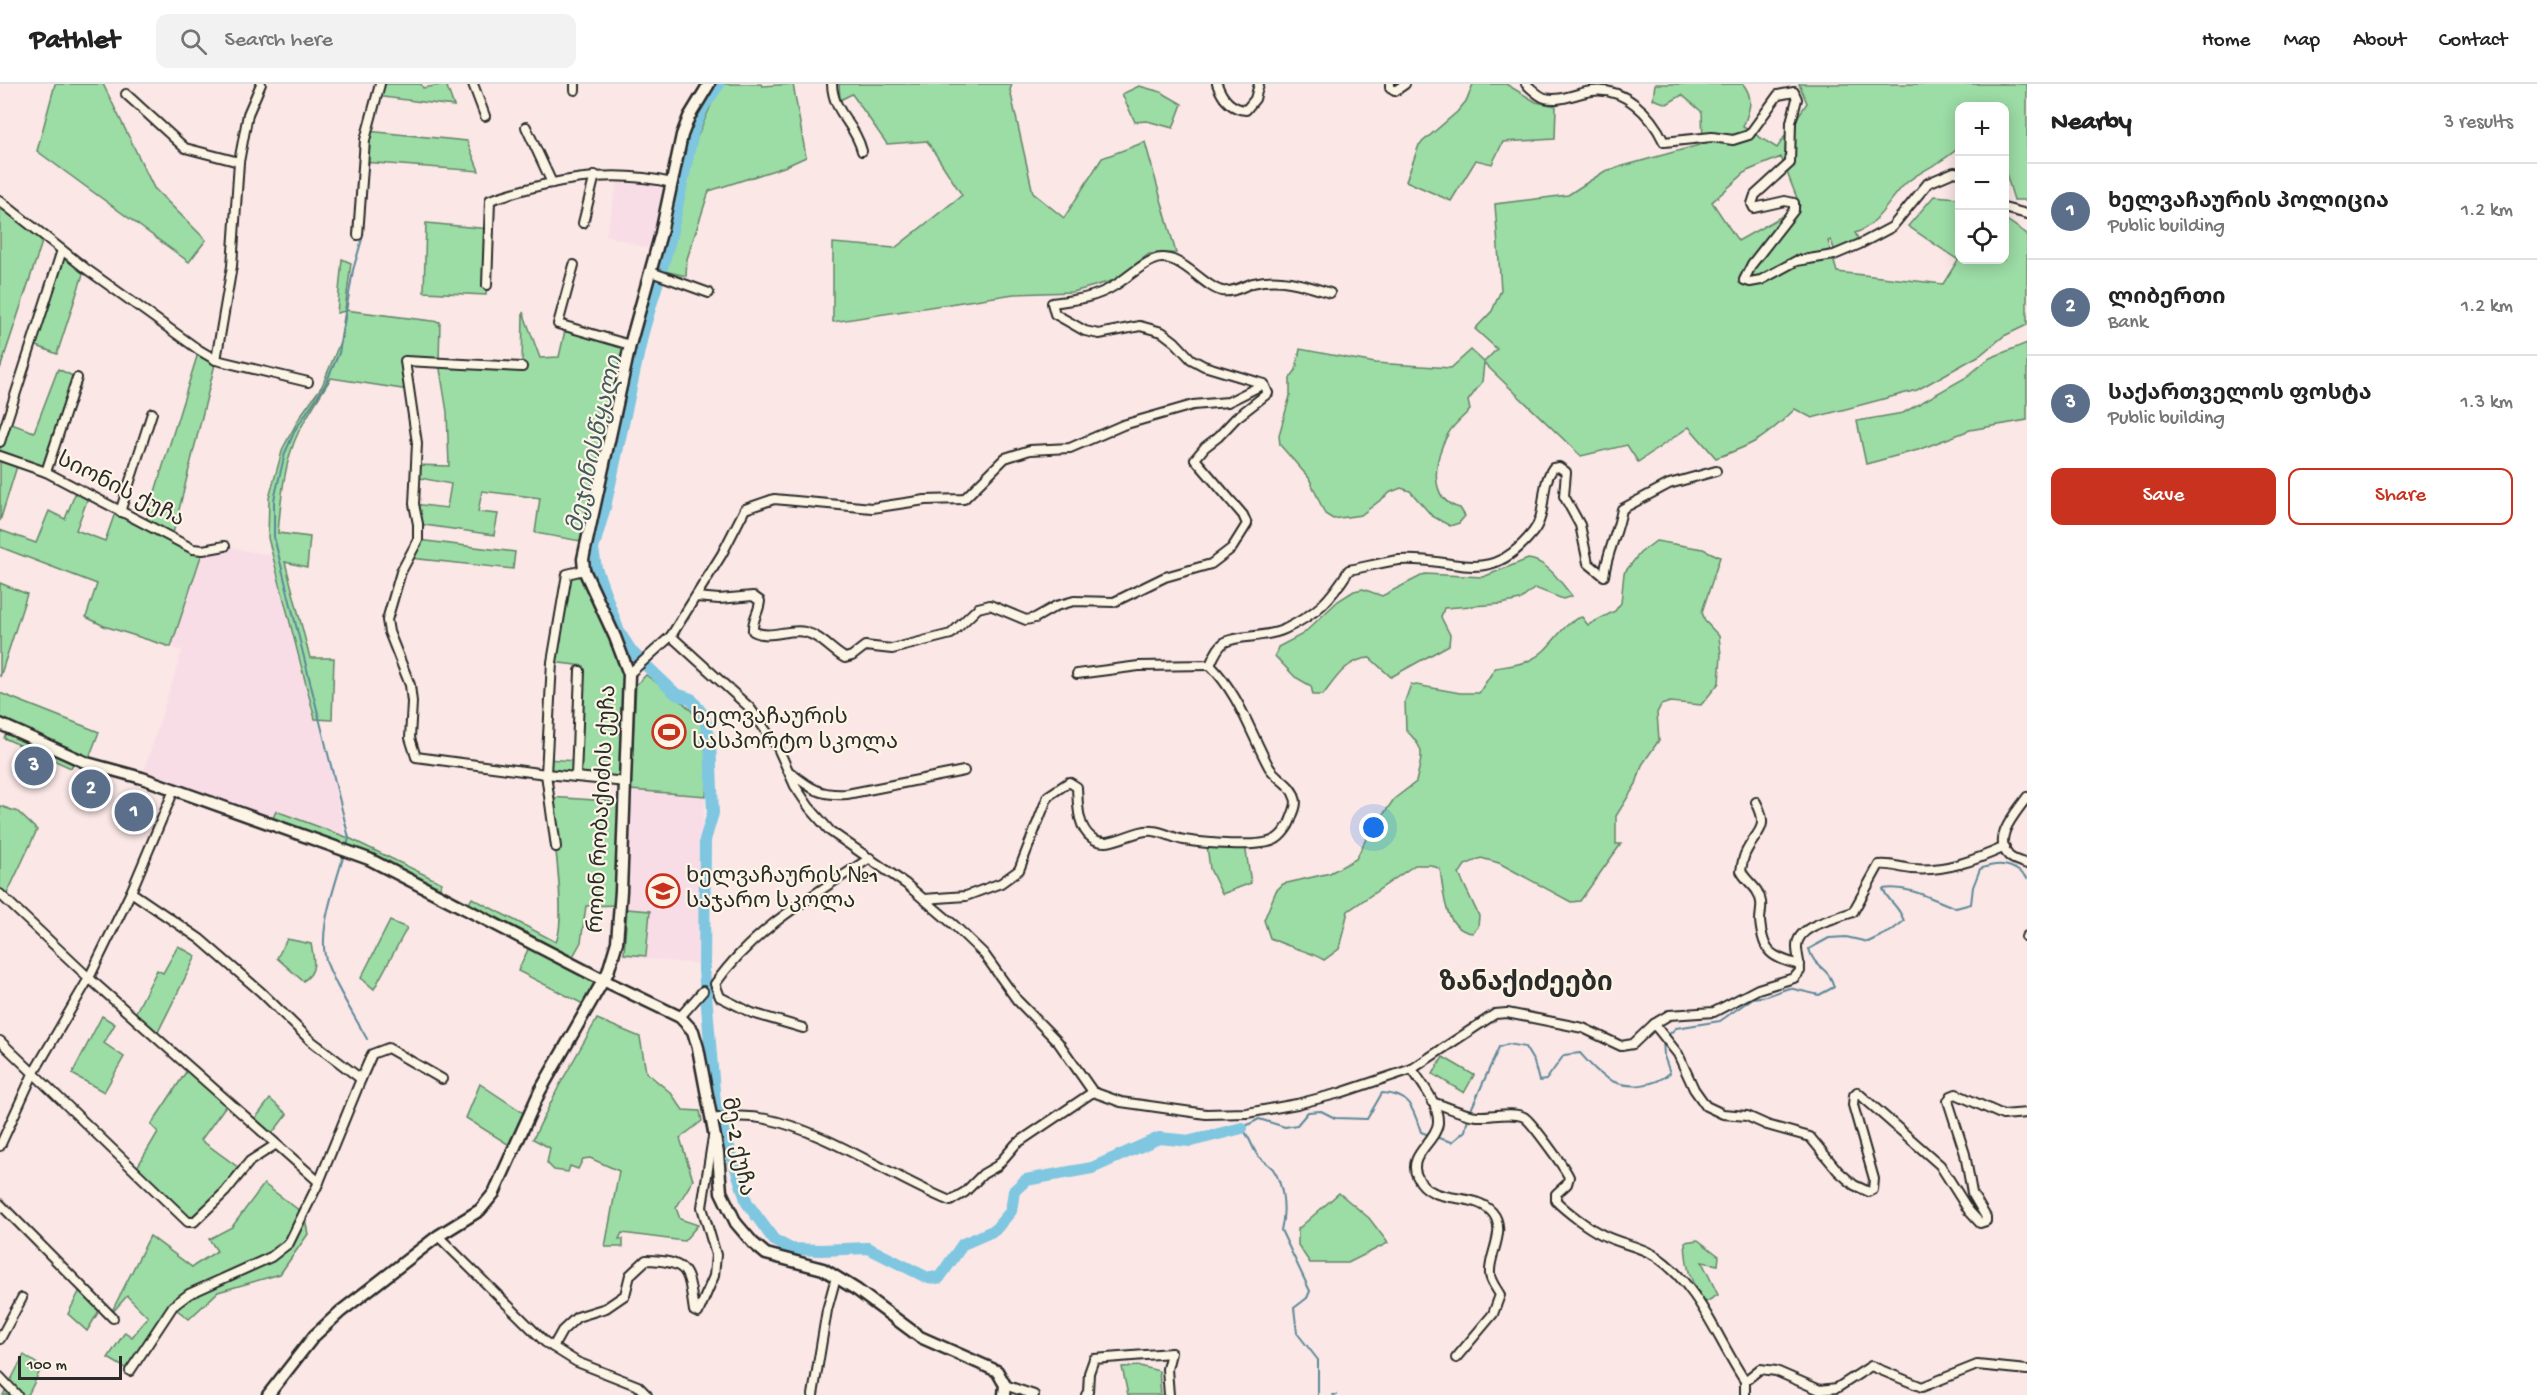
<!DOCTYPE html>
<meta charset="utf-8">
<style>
:root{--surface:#fff;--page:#f2f2f2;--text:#222;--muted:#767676;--line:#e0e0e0;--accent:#c8321e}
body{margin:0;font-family:"Gochi Hand","Noto Sans Georgian",sans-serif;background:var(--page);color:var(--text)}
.controls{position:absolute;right:18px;top:18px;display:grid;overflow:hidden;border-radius:12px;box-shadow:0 3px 15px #0003}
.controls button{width:54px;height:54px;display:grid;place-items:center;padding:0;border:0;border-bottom:2px solid var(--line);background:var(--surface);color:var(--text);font:30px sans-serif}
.scale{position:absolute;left:18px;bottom:15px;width:104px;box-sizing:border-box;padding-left:6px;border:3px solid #2b2b2b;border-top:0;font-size:16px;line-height:21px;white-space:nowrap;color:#2b2b2b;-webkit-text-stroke:4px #fcf5e5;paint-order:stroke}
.you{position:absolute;left:1374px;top:744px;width:21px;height:21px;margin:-15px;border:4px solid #fff;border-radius:50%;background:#1a73e8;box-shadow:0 0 0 9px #1a73e833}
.badge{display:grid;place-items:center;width:39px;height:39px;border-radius:50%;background:var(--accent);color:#fff;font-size:20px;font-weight:700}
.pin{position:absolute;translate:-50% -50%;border:3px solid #fff;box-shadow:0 2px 6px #0006}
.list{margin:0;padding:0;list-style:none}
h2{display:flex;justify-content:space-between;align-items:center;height:78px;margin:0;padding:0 24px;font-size:26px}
h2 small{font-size:20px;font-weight:400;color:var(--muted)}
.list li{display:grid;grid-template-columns:39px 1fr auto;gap:18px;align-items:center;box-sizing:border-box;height:96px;padding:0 24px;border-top:2px solid var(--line)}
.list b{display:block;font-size:22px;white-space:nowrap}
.list p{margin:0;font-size:20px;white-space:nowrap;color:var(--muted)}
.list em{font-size:20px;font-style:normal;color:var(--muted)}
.actions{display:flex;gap:12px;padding:18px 24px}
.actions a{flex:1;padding:14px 0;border:2px solid var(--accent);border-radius:12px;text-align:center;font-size:21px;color:var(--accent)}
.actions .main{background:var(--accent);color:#fff}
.icon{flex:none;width:33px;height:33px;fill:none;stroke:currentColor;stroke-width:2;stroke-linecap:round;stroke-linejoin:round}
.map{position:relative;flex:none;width:2027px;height:1311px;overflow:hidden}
header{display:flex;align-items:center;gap:36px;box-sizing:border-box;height:84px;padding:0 30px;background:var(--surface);border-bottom:2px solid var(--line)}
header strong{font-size:28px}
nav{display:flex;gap:33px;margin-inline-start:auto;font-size:21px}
.search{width:420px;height:54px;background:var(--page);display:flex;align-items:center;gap:15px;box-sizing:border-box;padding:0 21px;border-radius:12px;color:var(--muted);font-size:22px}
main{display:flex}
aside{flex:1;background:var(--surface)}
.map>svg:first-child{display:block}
.built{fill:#f8dde7}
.green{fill:#9cdca5;stroke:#648468;stroke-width:1.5;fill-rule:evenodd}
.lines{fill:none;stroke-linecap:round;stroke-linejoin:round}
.stream{stroke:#5d8898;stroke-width:2}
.river{stroke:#7fc6e0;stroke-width:12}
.street-casing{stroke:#2b2b2b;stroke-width:12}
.secondary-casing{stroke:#2b2b2b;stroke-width:15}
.street{stroke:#fcf5e5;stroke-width:8}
.secondary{stroke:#fcf5e5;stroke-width:10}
.labels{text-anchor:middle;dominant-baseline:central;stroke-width:4.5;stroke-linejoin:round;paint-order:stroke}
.street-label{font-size:22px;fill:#2b2b2b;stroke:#fcf5e5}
.poi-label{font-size:22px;fill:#2b2b2b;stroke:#fcf5e5;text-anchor:start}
.water-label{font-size:24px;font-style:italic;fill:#445a61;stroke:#fcf5e5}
.quarter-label{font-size:26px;font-weight:bold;fill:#2b2b2b;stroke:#fcf5e5}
</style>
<header>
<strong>Pathlet</strong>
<div class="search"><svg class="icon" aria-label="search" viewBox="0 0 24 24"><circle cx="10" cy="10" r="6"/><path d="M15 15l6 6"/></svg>Search here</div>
<nav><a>Home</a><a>Map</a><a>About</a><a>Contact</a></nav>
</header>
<main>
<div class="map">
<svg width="2027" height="1311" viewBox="0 0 2027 1311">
<rect width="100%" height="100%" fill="#fae7e6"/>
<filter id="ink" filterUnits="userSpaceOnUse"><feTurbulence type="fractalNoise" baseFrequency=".0167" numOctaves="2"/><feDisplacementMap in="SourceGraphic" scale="12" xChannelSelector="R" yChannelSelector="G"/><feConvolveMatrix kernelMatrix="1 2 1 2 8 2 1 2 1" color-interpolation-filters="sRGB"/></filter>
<g filter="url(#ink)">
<g class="built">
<path d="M619,92L672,99L656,167L606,151Z"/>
<path d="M225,462L273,472L331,686L345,753L277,727L271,739L142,694L182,567L171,563L203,466Z"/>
<path d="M630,706L706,712L702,742L699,880L621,872Z"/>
</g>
<g class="green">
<path d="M55,0H103L154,104L206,156L189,178L37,67Z"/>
<path d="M380,0H421L423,4L446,0L454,22L375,12Z"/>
<path d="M720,0H761L762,2L793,0L806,73L784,83L709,107L687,175L686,192L664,187L692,65Z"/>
<path d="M839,0H1012L1010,6L1033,109L1064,134L1102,74L1145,58L1176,169L1149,170L1115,196L1073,208L1014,210L833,238V159L895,164L962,111L927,57L887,60L852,10L840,16Z"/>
<path d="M1473,0H1506L1536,18L1556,22L1555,55L1503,58L1492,80L1476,76L1451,117L1406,97L1419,61L1457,28L1467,16Z"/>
<path d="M1655,0H1743C1755,15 1749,27 1743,43L1777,64L1807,19L1799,0H2027V116H2014L2005,86L2004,22H1960L1959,63C1944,79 1921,85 1905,100C1889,116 1877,142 1855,149L1859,156L1835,168L1831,156L1828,157L1837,188L1943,200L1958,176L1908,142L1934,112L1959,114L1960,176H2004L2005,135L2027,150V241L2004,252L1980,271L1917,306L1812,334L1795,325C1764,355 1755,360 1716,374L1689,343L1638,378L1627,361L1581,372L1484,279L1482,298L1468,317L1470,326C1463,333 1453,341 1448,350C1434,373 1427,416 1460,424L1465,432L1459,439L1450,442L1432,432L1410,407L1401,404L1391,408L1361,431L1333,435L1325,430L1309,394L1280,361L1279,351L1290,312V294L1296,286L1300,265L1375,279L1451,284L1471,266L1484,278L1497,265L1475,245L1492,227L1501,206L1495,120L1568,111L1605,87L1703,60L1702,28L1682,11L1667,20L1653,15ZM1781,73L1800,122L1738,157L1712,118L1747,87Z"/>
<path d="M1139,2L1161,8L1182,20L1173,44L1147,37L1135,38L1122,10Z"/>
<path d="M367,47L467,57L479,87L363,78Z"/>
<path d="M0,117L44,152L0,285Z"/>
<path d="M426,139L490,145L486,211L424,208Z"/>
<path d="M62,166L85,184L57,270L32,260Z"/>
<path d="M342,175L351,179L345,226L440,238L439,278L522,283L523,228L540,274L559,273L566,242L630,261L586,458L535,449L540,414L482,407L478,428L498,430L494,451L418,440L414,420L447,424L451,400L415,393L416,381L449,382L447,328L439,279L405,277L409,306L331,294C320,311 309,329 299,347C284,377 281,415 278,449L310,453L307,483L285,478L310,574H334L332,636L315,635L268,454L269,414L283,364L301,331L322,302L340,258L345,227L337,229Z"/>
<path d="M2027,259V336L1970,346L1918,366L1866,380L1857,337L1903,329L1965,294L1990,274Z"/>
<path d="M199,266L216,276L172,454L203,466L171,563L104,542L86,533L97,500L0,463V446L36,459L49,427L65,435L77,405L89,411L76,446L105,457L116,426L145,440Z"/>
<path d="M58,285L77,294L46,388L18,379L0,437V358L6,338L34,348Z"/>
<path d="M418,456L515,468L513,485L410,474Z"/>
<path d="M1656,457L1703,465L1720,473L1702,528L1705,537L1719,552L1721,571L1719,599L1701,621L1670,618L1661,621L1657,629L1659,656L1642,681L1636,700L1616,732V760H1621L1580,817L1571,818L1499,779L1481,774L1465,781L1459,790L1479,832L1478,843L1472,849C1443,845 1444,808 1440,785L1431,781H1415L1348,827L1339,865L1324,876C1305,865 1289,864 1270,854L1264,836L1276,807L1283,800L1330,789L1356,775L1365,757L1394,715L1416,698C1422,670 1427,667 1406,646L1405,617L1411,600L1460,609H1479L1495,584C1507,582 1522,581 1532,575C1552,566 1561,538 1582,533L1588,541L1615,527L1621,519L1624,489L1640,469Z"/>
<path d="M1528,475C1548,477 1560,498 1572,512L1563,515L1535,504L1520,516L1501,520L1444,524L1441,533L1450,551L1449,561L1391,593L1370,574C1347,575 1336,594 1323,611H1313L1311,602L1295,593L1275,572L1278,563L1303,550L1338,517L1354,507L1363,505L1382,512L1425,490L1483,493Z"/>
<path d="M584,486L629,590L626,698L546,690V675L576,677L584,582L552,578L567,490Z"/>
<path d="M0,499L27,510L0,593Z"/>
<path d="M646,591C669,608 705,628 708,660C710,677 707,696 706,712L630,706L636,601Z"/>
<path d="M0,609L99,648L87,679L75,675L71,684L4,654L8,643L0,640Z"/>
<path d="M549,713L625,718L620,821L586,822L581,858L570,878L603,896L587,922L518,887L531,859L466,825L472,814L556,858C567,835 553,742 549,713Z"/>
<path d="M0,722L18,728L37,746L5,814L0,810Z"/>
<path d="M276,727L349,754L442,799L436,810L399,791L271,739Z"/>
<path d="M1207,761H1245L1251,799L1222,810L1210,785Z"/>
<path d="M627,825L650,827L646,872L624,870Z"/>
<path d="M390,837L407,844L374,905L361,894Z"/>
<path d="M287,855L311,860C314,875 318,888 303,897L277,874Z"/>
<path d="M178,862L196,872L155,954L133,934L157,886L163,889Z"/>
<path d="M102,932L115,940L104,959L124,973L104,1008L72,990Z"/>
<path d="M597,935L640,953L646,988L671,1009L683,1026L700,1027L702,1037L680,1054L693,1096L676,1124L680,1135L698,1141L684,1157L622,1149L619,1155H623V1163H605L619,1087L590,1074L583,1075L578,1085L570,1082L568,1088L554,1086L547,1079L550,1064L533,1055L559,1002Z"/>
<path d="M1443,973L1474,991L1464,1009L1433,990Z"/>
<path d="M188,985L227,1020L201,1056L239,1084L223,1105L190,1134L136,1085L158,1048L151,1041Z"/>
<path d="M480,1000L528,1032L514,1064L466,1034Z"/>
<path d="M270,1015L287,1030L268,1055L251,1040Z"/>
<path d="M264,1100L304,1130L308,1150L280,1190L218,1208L189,1235L173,1223L130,1287L108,1274L125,1248L132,1253L148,1233L127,1212L110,1231L150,1152L192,1183L217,1167L209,1155L232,1143Z"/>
<path d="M1339,1109L1369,1134L1388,1159L1348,1179H1310L1298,1161V1145Z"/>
<path d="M1698,1156L1719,1172L1718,1181L1702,1178L1718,1211L1706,1218C1690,1201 1686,1182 1685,1158Z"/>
<path d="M82,1202L102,1222L87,1247L68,1230Z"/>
<path d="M24,1271L42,1283L28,1311H3Z"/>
<path d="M1140,1282L1159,1287L1161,1311H1128L1122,1283Z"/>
</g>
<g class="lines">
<g class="stream">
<path d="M380,13L385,0"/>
<path d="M365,105L369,59L373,39"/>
<path d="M347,762L349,754L274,453V416L285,369L295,346L325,301L339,269L353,186L362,155L364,125"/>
<path d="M344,770C336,800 315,851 328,882C338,907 354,931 367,955"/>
<path d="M1470,1028L1499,963L1508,960L1525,963L1534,978L1539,997L1546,996L1564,971L1580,969C1589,979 1599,991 1612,997C1631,1005 1655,1002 1670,989L1664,972L1663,956L1676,944L1720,937L1753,914L1767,912L1789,904L1819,911L1834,903C1828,881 1815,886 1809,865L1829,854L1846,853L1868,858L1891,847L1904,837C1898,820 1890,820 1883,805C1910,801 1931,815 1956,824L1971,820L1973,803L1980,785C1999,778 2012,779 2027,794"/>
<path d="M1435,1053L1452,1058L1465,1047L1468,1034"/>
<path d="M1318,1311V1276L1297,1249L1294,1224L1307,1214L1310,1207L1281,1146C1286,1128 1284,1101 1273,1085C1268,1079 1259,1075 1256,1069C1251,1060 1249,1052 1242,1044L1259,1035L1285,1043L1297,1041L1308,1028L1321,1027L1335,1034L1367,1035L1382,1009C1410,1010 1413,1024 1421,1048L1429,1051"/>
<path d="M1333,1311H1337"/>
</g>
<path class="river" d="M719,0L703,23L693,48L670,156L643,248L605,423L593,465L596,484L619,548L632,568L676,610L691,615L704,632L710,658L713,729L705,756L704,886L715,1019L747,1119L774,1156L791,1165L821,1166L868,1164L926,1193L939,1194L963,1160L995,1146L1011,1127L1014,1107L1026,1096L1092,1084L1159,1054L1191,1057L1242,1044"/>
<g class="street-casing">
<g id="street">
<path d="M473,0L485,32"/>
<path d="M575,0V6"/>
<path d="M832,0C833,29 855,39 862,67"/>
<path d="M1217,0C1222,14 1230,25 1246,26L1255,15L1259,0"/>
<path d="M1390,0V4L1395,7L1405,0"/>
<path d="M1526,0C1532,5 1538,12 1545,14C1561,18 1576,9 1592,7C1624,3 1651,30 1664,58L1712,53L1733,56L1749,51L1778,11L1794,8L1797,15L1791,38L1790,79L1755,111L1752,120L1754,124L1785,117L1794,119V126L1752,180L1744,196L1750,198L1761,196L1796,177L1834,171L1860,160L1892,143L1928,99L1954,88L1960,89"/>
<path d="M126,10L185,64L239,78"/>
<path d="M526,43L552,99"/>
<path d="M0,117L85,184L199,266L216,276L308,298"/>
<path d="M2004,124L2027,130"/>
<path d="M583,139L595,91"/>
<path d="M358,151L365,56L380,0"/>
<path d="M574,181L558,240L630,261"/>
<path d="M651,188L709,209"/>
<path d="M487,201L490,116C549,96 610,84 672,99"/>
<path d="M216,276L232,182L239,78L248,30L261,0"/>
<path d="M522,283L405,277L417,359L414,420L418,440V456L401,488L387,536L389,548L410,601L412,618L410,654L416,673L546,690L626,698"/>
<path d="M0,358L62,166"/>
<path d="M0,372L46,388L193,465L203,466L225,462"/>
<path d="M46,388L77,294"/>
<path d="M120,428L152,329"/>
<path d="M696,513L719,515L753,512L760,517C759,529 752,535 753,547C769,556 788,544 805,548C821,552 831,566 845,574L852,572L865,562L892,565L951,550L978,524L990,521L1026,536L1035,534L1056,522L1074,517L1114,518L1165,493L1211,480L1232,464L1247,440L1243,431L1195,375L1205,363L1218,353L1236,334L1268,309L1264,300L1204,282L1191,275L1175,258L1162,248L1140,242L1099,250L1085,247L1055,230L1052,219C1075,216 1095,214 1114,202C1127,194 1139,182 1153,176C1179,165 1202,203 1222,207C1233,209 1243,202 1253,199C1280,192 1305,201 1330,209"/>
<path d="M671,552L750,624L778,664L795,702L809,723L830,747L906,800L954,841L984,870L1017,916L1058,958L1093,1008L1121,1018L1206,1030L1247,1029L1297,1020L1340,1009L1412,985L1495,930L1507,929L1583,944L1621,962L1633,960L1654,940L1669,931L1714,928L1758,905L1794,894L1800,887C1800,879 1797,871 1797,863C1796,841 1836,835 1853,828L1879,781C1890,779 1900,784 1912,785C1944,788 1976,776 2005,763"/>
<path d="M629,590L671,552L722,470L745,425L774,415L872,424L925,416L964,415L1005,374L1030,366L1070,364L1123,341L1193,321L1228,318L1264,300"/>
<path d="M1077,590L1139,582L1210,581C1213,574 1218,562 1225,558C1238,551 1267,554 1285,545C1318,529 1330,516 1349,486C1365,483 1383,478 1399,476C1456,472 1488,505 1533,448C1548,429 1539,404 1553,384L1559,383L1566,388L1564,412L1580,441L1588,479L1604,492C1607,468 1618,449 1622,425L1669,400L1716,387"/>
<path d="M791,689C811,705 821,712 847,710L964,687"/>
<path d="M576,693L580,587"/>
<path d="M2027,713C2017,728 1991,754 2009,772C2013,776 2022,778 2027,780"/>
<path d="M1756,718C1770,745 1757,746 1746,768C1743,773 1742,781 1741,787C1747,799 1759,803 1761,818C1762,824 1760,830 1760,837C1763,869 1771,873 1800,881"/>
<path d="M556,763L546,690L552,578L567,490L584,486"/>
<path d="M0,810L89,894L319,1098"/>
<path d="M924,815L966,812L1001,799L1019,786L1048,712L1069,698L1077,703C1078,720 1077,743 1092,754C1109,767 1134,744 1153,747C1164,748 1173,754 1184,756C1202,759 1259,764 1274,756C1281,753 1289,742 1291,735C1293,729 1298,720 1295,714C1291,699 1276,695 1269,683C1250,648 1239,610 1210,581"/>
<path d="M2026,853L2027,852"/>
<path d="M680,933L703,907"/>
<path d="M1654,940L1678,970L1694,1005L1706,1022L1723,1030L1747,1032L1767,1041L1810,1053L1838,1087L1854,1101L1869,1108L1873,1106L1874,1095L1853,1021L1854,1011L1857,1008L1940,1081L1969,1127L1980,1139L1986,1137V1133L1972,1109L1965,1070L1948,1017L1951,1012L1956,1010L2003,1031L2027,1029"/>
<path d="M803,944L752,929L720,913L715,900C754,844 814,811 870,774"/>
<path d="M0,957L188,1138H194L225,1108L250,1077L275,1061"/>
<path d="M1412,985C1422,1000 1439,1020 1438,1039C1436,1058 1407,1071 1417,1092C1431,1123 1472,1106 1492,1128C1508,1146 1488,1171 1490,1190C1490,1197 1497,1205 1500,1211L1493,1230L1456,1274"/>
<path d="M361,995L372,970L388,964L442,995"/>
<path d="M1432,1018C1446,1022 1463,1031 1477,1032C1491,1033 1512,1027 1524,1033C1531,1037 1565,1084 1569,1093L1567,1100L1556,1110V1117C1566,1127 1588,1144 1601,1150C1619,1160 1639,1161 1657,1173C1700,1203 1717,1255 1745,1297"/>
<path d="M711,1035C729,1032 747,1031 766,1035C826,1047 891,1093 950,1117L965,1108L983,1090L997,1082L1016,1060L1093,1008"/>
<path d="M0,1062L33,990L89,894L131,808L174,706"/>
<path d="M0,1120L113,1234"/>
<path d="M438,1152L545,1258L577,1278L638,1302L647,1311"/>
<path d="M0,1255L22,1214"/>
<path d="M553,1263L562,1247L577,1233L606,1224L625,1211L630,1191L646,1176C691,1177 688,1188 694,1227L698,1229L714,1192L716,1171L702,1123L713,1053"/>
<path d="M130,1287L173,1222L189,1210L271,1173L289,1159L319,1098L361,995L310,956L261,908L200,855L131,808"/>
<path d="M0,1293L17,1311"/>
<path d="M1005,1301L1034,1311"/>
<path d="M813,1311L827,1226L836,1193"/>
<path d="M1086,1311L1088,1308L1089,1289L1094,1275L1171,1269L1167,1285L1169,1311"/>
<path d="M1745,1311V1297L1760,1285L1776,1287L1820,1306L1837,1304L1871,1282L1922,1303L1977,1281L2027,1286"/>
</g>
</g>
<g class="secondary-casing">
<g id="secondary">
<path d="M0,640L87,679L142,694L369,775L603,896L680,933L693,947L698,964L718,1069L721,1108L736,1139L753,1159L766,1170L823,1185L857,1206L920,1253L997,1287L1005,1301L1004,1311"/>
<path d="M268,1311L314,1252L340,1228L438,1152L480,1126L494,1109L540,1007L608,888L617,858L621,807L629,590L615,553L584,486L583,475L630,261L661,149L682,51L689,33L709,0"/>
</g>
</g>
<use href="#street" class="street"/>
<use href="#secondary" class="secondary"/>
</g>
</g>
<defs>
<g id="stadium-ring" transform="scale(1.725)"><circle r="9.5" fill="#fcf5e5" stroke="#c8321e" stroke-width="1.5"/><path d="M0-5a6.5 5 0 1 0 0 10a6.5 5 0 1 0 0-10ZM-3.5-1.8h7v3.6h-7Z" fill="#c8321e"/></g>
<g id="school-ring" transform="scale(1.725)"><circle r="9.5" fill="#fcf5e5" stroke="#c8321e" stroke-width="1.5"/><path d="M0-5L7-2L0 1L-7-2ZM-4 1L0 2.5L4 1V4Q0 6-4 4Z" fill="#c8321e"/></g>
</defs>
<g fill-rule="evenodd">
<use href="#stadium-ring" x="669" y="648"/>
<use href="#school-ring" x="663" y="807"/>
</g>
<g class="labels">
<g class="street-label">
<text transform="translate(120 407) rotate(27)">სიონის ქუჩა</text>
<text transform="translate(604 725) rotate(-87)">როინ რობაქიძის ქუჩა</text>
<text transform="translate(736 1063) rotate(79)">მე-2 ქუჩა</text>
</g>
<g class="poi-label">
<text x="692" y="635">ხელვაჩაურის<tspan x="692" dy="25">სასპორტო სკოლა</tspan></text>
<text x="686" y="794">ხელვაჩაურის №1<tspan x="686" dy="25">საჯარო სკოლა</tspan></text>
</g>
<g class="water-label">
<text transform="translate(597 361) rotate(-77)">მეჯინისწყალი</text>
</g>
<g class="quarter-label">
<text x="1526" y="901">ზანაქიძეები</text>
</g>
</g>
</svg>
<div class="controls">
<button>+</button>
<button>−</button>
<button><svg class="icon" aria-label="locate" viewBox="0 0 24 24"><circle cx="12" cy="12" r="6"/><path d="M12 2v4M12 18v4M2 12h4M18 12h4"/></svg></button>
</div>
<div class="scale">100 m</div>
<div class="you"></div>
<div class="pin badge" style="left:134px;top:728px;background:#5c6f8a">1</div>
<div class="pin badge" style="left:91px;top:705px;background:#5c6f8a">2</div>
<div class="pin badge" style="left:34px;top:682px;background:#5c6f8a">3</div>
</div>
<aside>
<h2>Nearby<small>3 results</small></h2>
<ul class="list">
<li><span class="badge" style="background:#5c6f8a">1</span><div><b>ხელვაჩაურის პოლიცია</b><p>Public building</p></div><em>1.2 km</em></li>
<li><span class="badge" style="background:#5c6f8a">2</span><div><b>ლიბერთი</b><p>Bank</p></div><em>1.2 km</em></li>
<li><span class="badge" style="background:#5c6f8a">3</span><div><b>საქართველოს ფოსტა</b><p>Public building</p></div><em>1.3 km</em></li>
</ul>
<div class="actions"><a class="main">Save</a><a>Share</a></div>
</aside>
</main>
